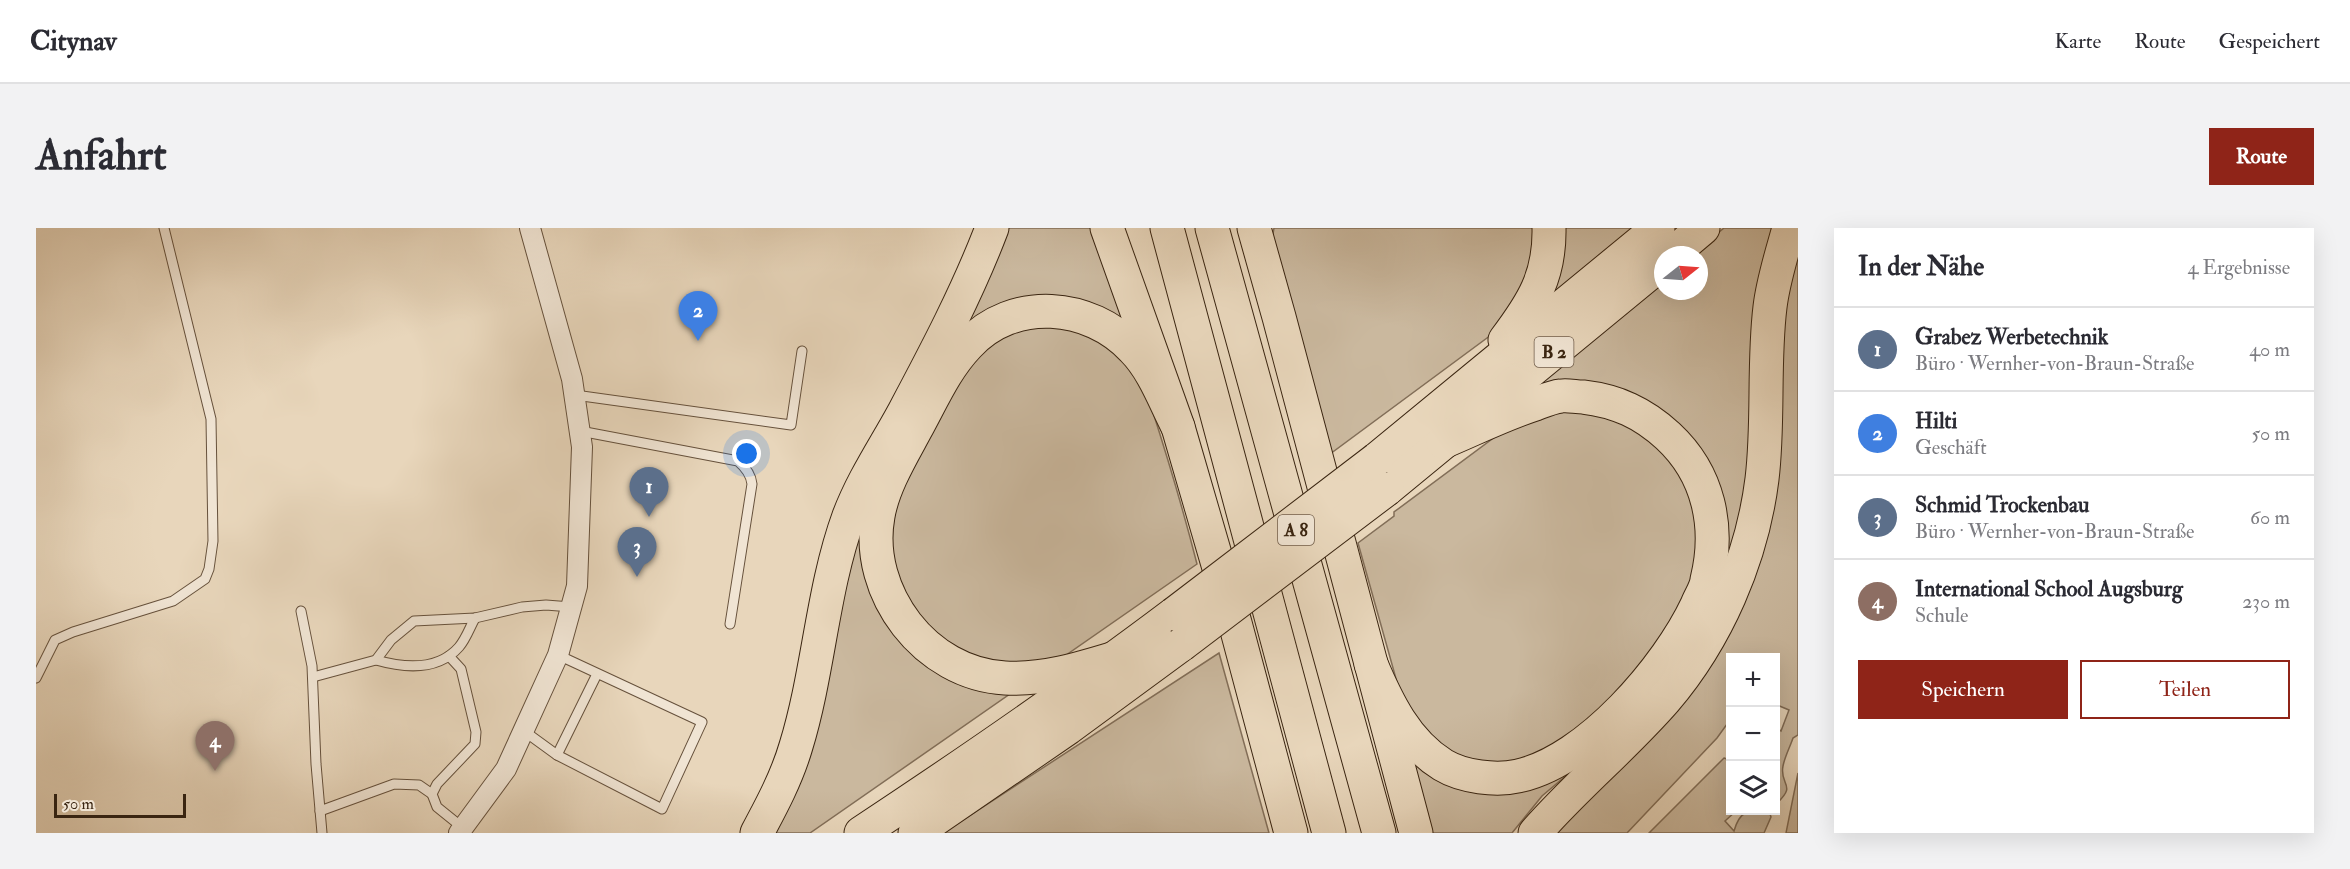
<!DOCTYPE html>
<html lang="de">
<meta charset="utf-8">
<style>
:root{--surface:#fff;--page:#f2f2f3;--text:#2b2b33;--muted:#7c7c81;--line:#e1e1e2;--accent:#8f2418}
body{margin:0;font-family:"IM FELL Double Pica",serif;background:var(--page);color:var(--text)}
.controls{position:absolute;right:18px;bottom:18px;display:grid;overflow:hidden;border-radius:0px;box-shadow:0 6px 24px #0002}
.controls button{width:54px;height:54px;display:grid;place-items:center;padding:0;border:0;border-bottom:2px solid var(--line);background:var(--surface);color:var(--text);font:30px sans-serif}
.compass{position:absolute;left:1618px;top:18px;width:54px;height:54px;border-radius:50%;background:var(--surface);box-shadow:0 6px 24px #0002;rotate:73deg}
.scale{position:absolute;left:18px;bottom:15px;width:132px;box-sizing:border-box;padding-left:6px;border:3px solid #3a2511;border-top:0;font-size:16px;line-height:21px;white-space:nowrap;color:#3a2511;-webkit-text-stroke:4px #f0e4d3;paint-order:stroke}
.you{position:absolute;left:711px;top:226px;width:21px;height:21px;margin:-15px;border:4px solid #fff;border-radius:50%;background:#1a73e8;box-shadow:0 0 0 9px #1a73e833}
.badge{display:grid;place-items:center;width:39px;height:39px;border-radius:50%;background:var(--accent);color:#fff;font-size:20px;font-weight:700}
.pin{position:absolute;translate:-50% -50px;filter:drop-shadow(0 2px 3px #0008)}
.pin::after{content:'';position:absolute;top:32px;width:21px;height:18px;background:inherit;clip-path:polygon(0 0,100% 0,50% 100%)}
.list{margin:0;padding:0;list-style:none}
h2{display:flex;justify-content:space-between;align-items:center;height:78px;margin:0;padding:0 24px;font-size:26px}
h2 small{font-size:20px;font-weight:400;color:var(--muted)}
.list li{display:grid;grid-template-columns:39px 1fr auto;gap:18px;align-items:center;box-sizing:border-box;height:84px;padding:0 24px;border-top:2px solid var(--line)}
.list b{display:block;font-size:22px;white-space:nowrap}
.list p{margin:0;font-size:20px;white-space:nowrap;color:var(--muted)}
.list em{font-size:20px;font-style:normal;color:var(--muted)}
.actions{display:flex;gap:12px;padding:18px 24px}
.actions a{flex:1;padding:14px 0;border:2px solid var(--accent);border-radius:0px;text-align:center;font-size:21px;color:var(--accent)}
.actions .main{background:var(--accent);color:#fff}
.icon{flex:none;width:33px;height:33px;fill:none;stroke:currentColor;stroke-width:2;stroke-linecap:round;stroke-linejoin:round}
.map{position:relative;flex:none;width:1762px;height:605px;overflow:hidden;border-radius:0px}
header{display:flex;align-items:center;gap:36px;box-sizing:border-box;height:84px;padding:0 30px;background:var(--surface);border-bottom:2px solid var(--line)}
header strong{font-size:28px}
nav{display:flex;gap:33px;margin-inline-start:auto;font-size:21px}
.intro{display:flex;align-items:center;justify-content:space-between;box-sizing:border-box;height:144px;padding:0 36px}
h1{margin:0;font-size:42px}
.button{padding:15px 27px;border-radius:0px;background:var(--accent);color:#fff;font-size:21px;font-weight:700}
main{display:flex;gap:36px;padding:0 36px}
aside{flex:1;background:var(--surface);border-radius:0px;box-shadow:0 6px 24px #0002}
.map>svg:first-child{display:block}
.green{fill:#cab89e;stroke:#826e58;stroke-width:1.5}
.lines{fill:none;stroke-linecap:round;stroke-linejoin:round}
.lane-casing{stroke:#66513c;stroke-width:11}
.street-casing{stroke:#66513c;stroke-width:22}
.highway-casing{stroke:#3a2511;stroke-width:35}
.lane{stroke:#f0e4d3;stroke-width:9}
.street{stroke:#f0e4d3;stroke-width:20}
.highway{stroke:#e8d6bb;stroke-width:33}
.highway-bridge-casing{stroke:#3a2511;stroke-width:35;stroke-linecap:butt}
.highway-bridge{stroke:#e8d6bb;stroke-width:33}
.labels{text-anchor:middle;dominant-baseline:central;stroke-width:4.5;stroke-linejoin:round;paint-order:stroke}
.shield{fill:#f0e4d3;stroke:#715e4b;stroke-width:1.5}
.shield-label{font-size:18px;font-weight:bold;fill:#3a2511}
</style>
<header>
<strong>Citynav</strong>
<nav><a>Karte</a><a>Route</a><a>Gespeichert</a></nav>
</header>
<div class="intro"><h1>Anfahrt</h1><a class="button">Route</a></div>
<main>
<div class="map">
<svg width="1762" height="605" viewBox="0 0 1762 605">
<rect width="100%" height="100%" fill="#e8d6bb"/>
<filter id="stains"><feTurbulence type="fractalNoise" baseFrequency=".00333" numOctaves="4"/><feColorMatrix values="0 0 0 0 .2 0 0 0 0 .09 0 0 0 0 .02 0 0 0 .5 -.17"/></filter>
<radialGradient id="worn" r=".72"><stop offset=".6" stop-color="#630" stop-opacity="0"/><stop offset="1" stop-color="#630" stop-opacity=".3"/></radialGradient>
<g class="green">
<path d="M964,0H1055C1093,111 1132,222 1161,336L774,605H738L820,298Z"/>
<path d="M1238,0H1500V31L1483,73L1455,107L1294,226L1236,11Z"/>
<path d="M1523,0H1603L1497,86Z"/>
<path d="M1688,0H1741L1707,295L1683,359L1661,221L1496,162L1627,52V63H1663V27H1656Z"/>
<path d="M1762,1V507L1757,510C1754,519 1749,528 1747,538C1743,558 1762,556 1740,576V499L1745,503L1753,482L1741,477L1740,478V430H1694V492L1681,510L1591,605H1504L1685,406Z"/>
<path d="M1539,179L1576,184L1648,239L1668,319L1636,401L1543,506L1478,539L1428,537L1371,490L1322,315L1358,288V284L1467,203Z"/>
<path d="M1183,425L1233,605H907Z"/>
<path d="M1564,519L1506,568L1476,605H1395L1373,526L1403,546Z"/>
<path d="M1688,530L1694,532V582L1700,583L1689,593L1698,603C1704,582 1712,582 1733,583L1735,589L1728,605H1613Z"/>
<path d="M1762,545V605H1750Z"/>
</g>
<g class="lines">
<g class="lane-casing">
<g id="lane">
<path d="M539,167L755,197L766,123"/>
<path d="M544,203L702,233C709,239 715,246 716,256L694,396"/>
<path d="M265,383L276,438L280,536L286,605"/>
<path d="M413,428L425,441L440,504L439,516L401,556L396,566L401,579L427,600"/>
<path d="M340,432C368,440 402,443 423,419C430,411 434,399 439,390"/>
<path d="M277,449L340,432L355,412L378,393L439,390L486,379L510,377L535,379"/>
<path d="M0,450L19,412L37,404L137,373L169,351L173,341L177,313L175,191L128,0"/>
<path d="M488,503L521,527L626,581L666,494L522,427"/>
<path d="M521,527L561,446"/>
<path d="M284,583L358,556L383,557L396,566"/>
</g>
</g>
<g class="street-casing">
<path id="street" d="M423,605L470,541L522,427L541,358L546,219L536,151L494,0"/>
</g>
<g class="highway-casing">
<g id="highway">
<path d="M1071,0L1142,199L1199,395L1255,605"/>
<path d="M1131,0L1293,605"/>
<path d="M1176,0L1343,605"/>
<path d="M1218,0L1243,89L1380,605"/>
<path d="M1635,27L1667,0"/>
<path d="M1469,112C1497,75 1514,48 1513,0"/>
<path d="M1341,231L1622,0"/>
<path d="M1351,261L1627,34"/>
<path d="M1079,430C1043,441 1007,452 969,450C890,446 828,365 842,288C847,258 866,227 880,201C896,172 909,141 932,117C977,68 1054,75 1097,121C1118,142 1129,174 1142,199"/>
<path d="M1335,436C1351,474 1370,514 1407,537C1427,549 1460,553 1482,548C1552,533 1632,439 1661,377C1664,369 1670,361 1671,352C1684,299 1673,246 1632,208C1607,185 1581,173 1547,169C1540,169 1532,167 1525,168C1516,169 1507,173 1499,176C1468,186 1438,201 1407,214"/>
<path d="M721,605C736,577 751,549 760,518C783,443 786,362 813,288C827,251 849,219 868,184C900,124 932,63 956,0"/>
<path d="M825,605C931,535 1036,463 1138,386"/>
<path d="M879,605L1032,500L1145,417"/>
<path d="M1499,605C1540,558 1588,519 1629,472C1681,411 1716,331 1726,251C1733,194 1727,136 1734,79C1737,53 1746,25 1753,0"/>
</g>
</g>
<use href="#lane" class="lane"/>
<use href="#street" class="street"/>
<use href="#highway" class="highway"/>
<g class="highway-bridge-casing">
<g id="highway-bridge">
<path d="M1138,386L1341,231"/>
<path d="M1145,417L1351,261"/>
</g>
</g>
<use href="#highway-bridge" class="highway-bridge"/>
</g>
<g class="labels">
<g class="shield">
<rect x="1498.5" y="109" width="39" height="30" rx="4.5"/>
<rect x="1242" y="287" width="36" height="30" rx="4.5"/>
</g>
<g class="shield-label">
<text x="1518" y="124">B 2</text>
<text x="1260" y="302">A 8</text>
</g>
</g>
<rect width="100%" height="100%" filter="url(#stains)"/>
<rect width="100%" height="100%" fill="url(#worn)"/>
</svg>
<div class="controls">
<button>+</button>
<button>−</button>
<button><svg class="icon" aria-label="layers" viewBox="0 0 24 24"><path d="M12 4l9 5-9 5-9-5zM3 14l9 5 9-5"/></svg></button>
</div>
<svg class="compass" viewBox="-18 -18 36 36"><path d="M0-13l5 13h-10z" fill="#e53935"/><path d="M0 13l5-13h-10z" fill="#7c7c81"/></svg>
<div class="scale">50 m</div>
<div class="you"></div>
<div class="pin badge" style="left:613px;top:289px;background:#5c6f8a">1</div>
<div class="pin badge" style="left:662px;top:113px;background:#3f7fe0">2</div>
<div class="pin badge" style="left:601px;top:349px;background:#5c6f8a">3</div>
<div class="pin badge" style="left:179px;top:543px;background:#8d6e63">4</div>
</div>
<aside>
<h2>In der Nähe<small>4 Ergebnisse</small></h2>
<ul class="list">
<li><span class="badge" style="background:#5c6f8a">1</span><div><b>Grabez Werbetechnik</b><p>Büro · Wernher-von-Braun-Straße</p></div><em>40 m</em></li>
<li><span class="badge" style="background:#3f7fe0">2</span><div><b>Hilti</b><p>Geschäft</p></div><em>50 m</em></li>
<li><span class="badge" style="background:#5c6f8a">3</span><div><b>Schmid Trockenbau</b><p>Büro · Wernher-von-Braun-Straße</p></div><em>60 m</em></li>
<li><span class="badge" style="background:#8d6e63">4</span><div><b>International School Augsburg</b><p>Schule</p></div><em>230 m</em></li>
</ul>
<div class="actions"><a class="main">Speichern</a><a>Teilen</a></div>
</aside>
</main>
